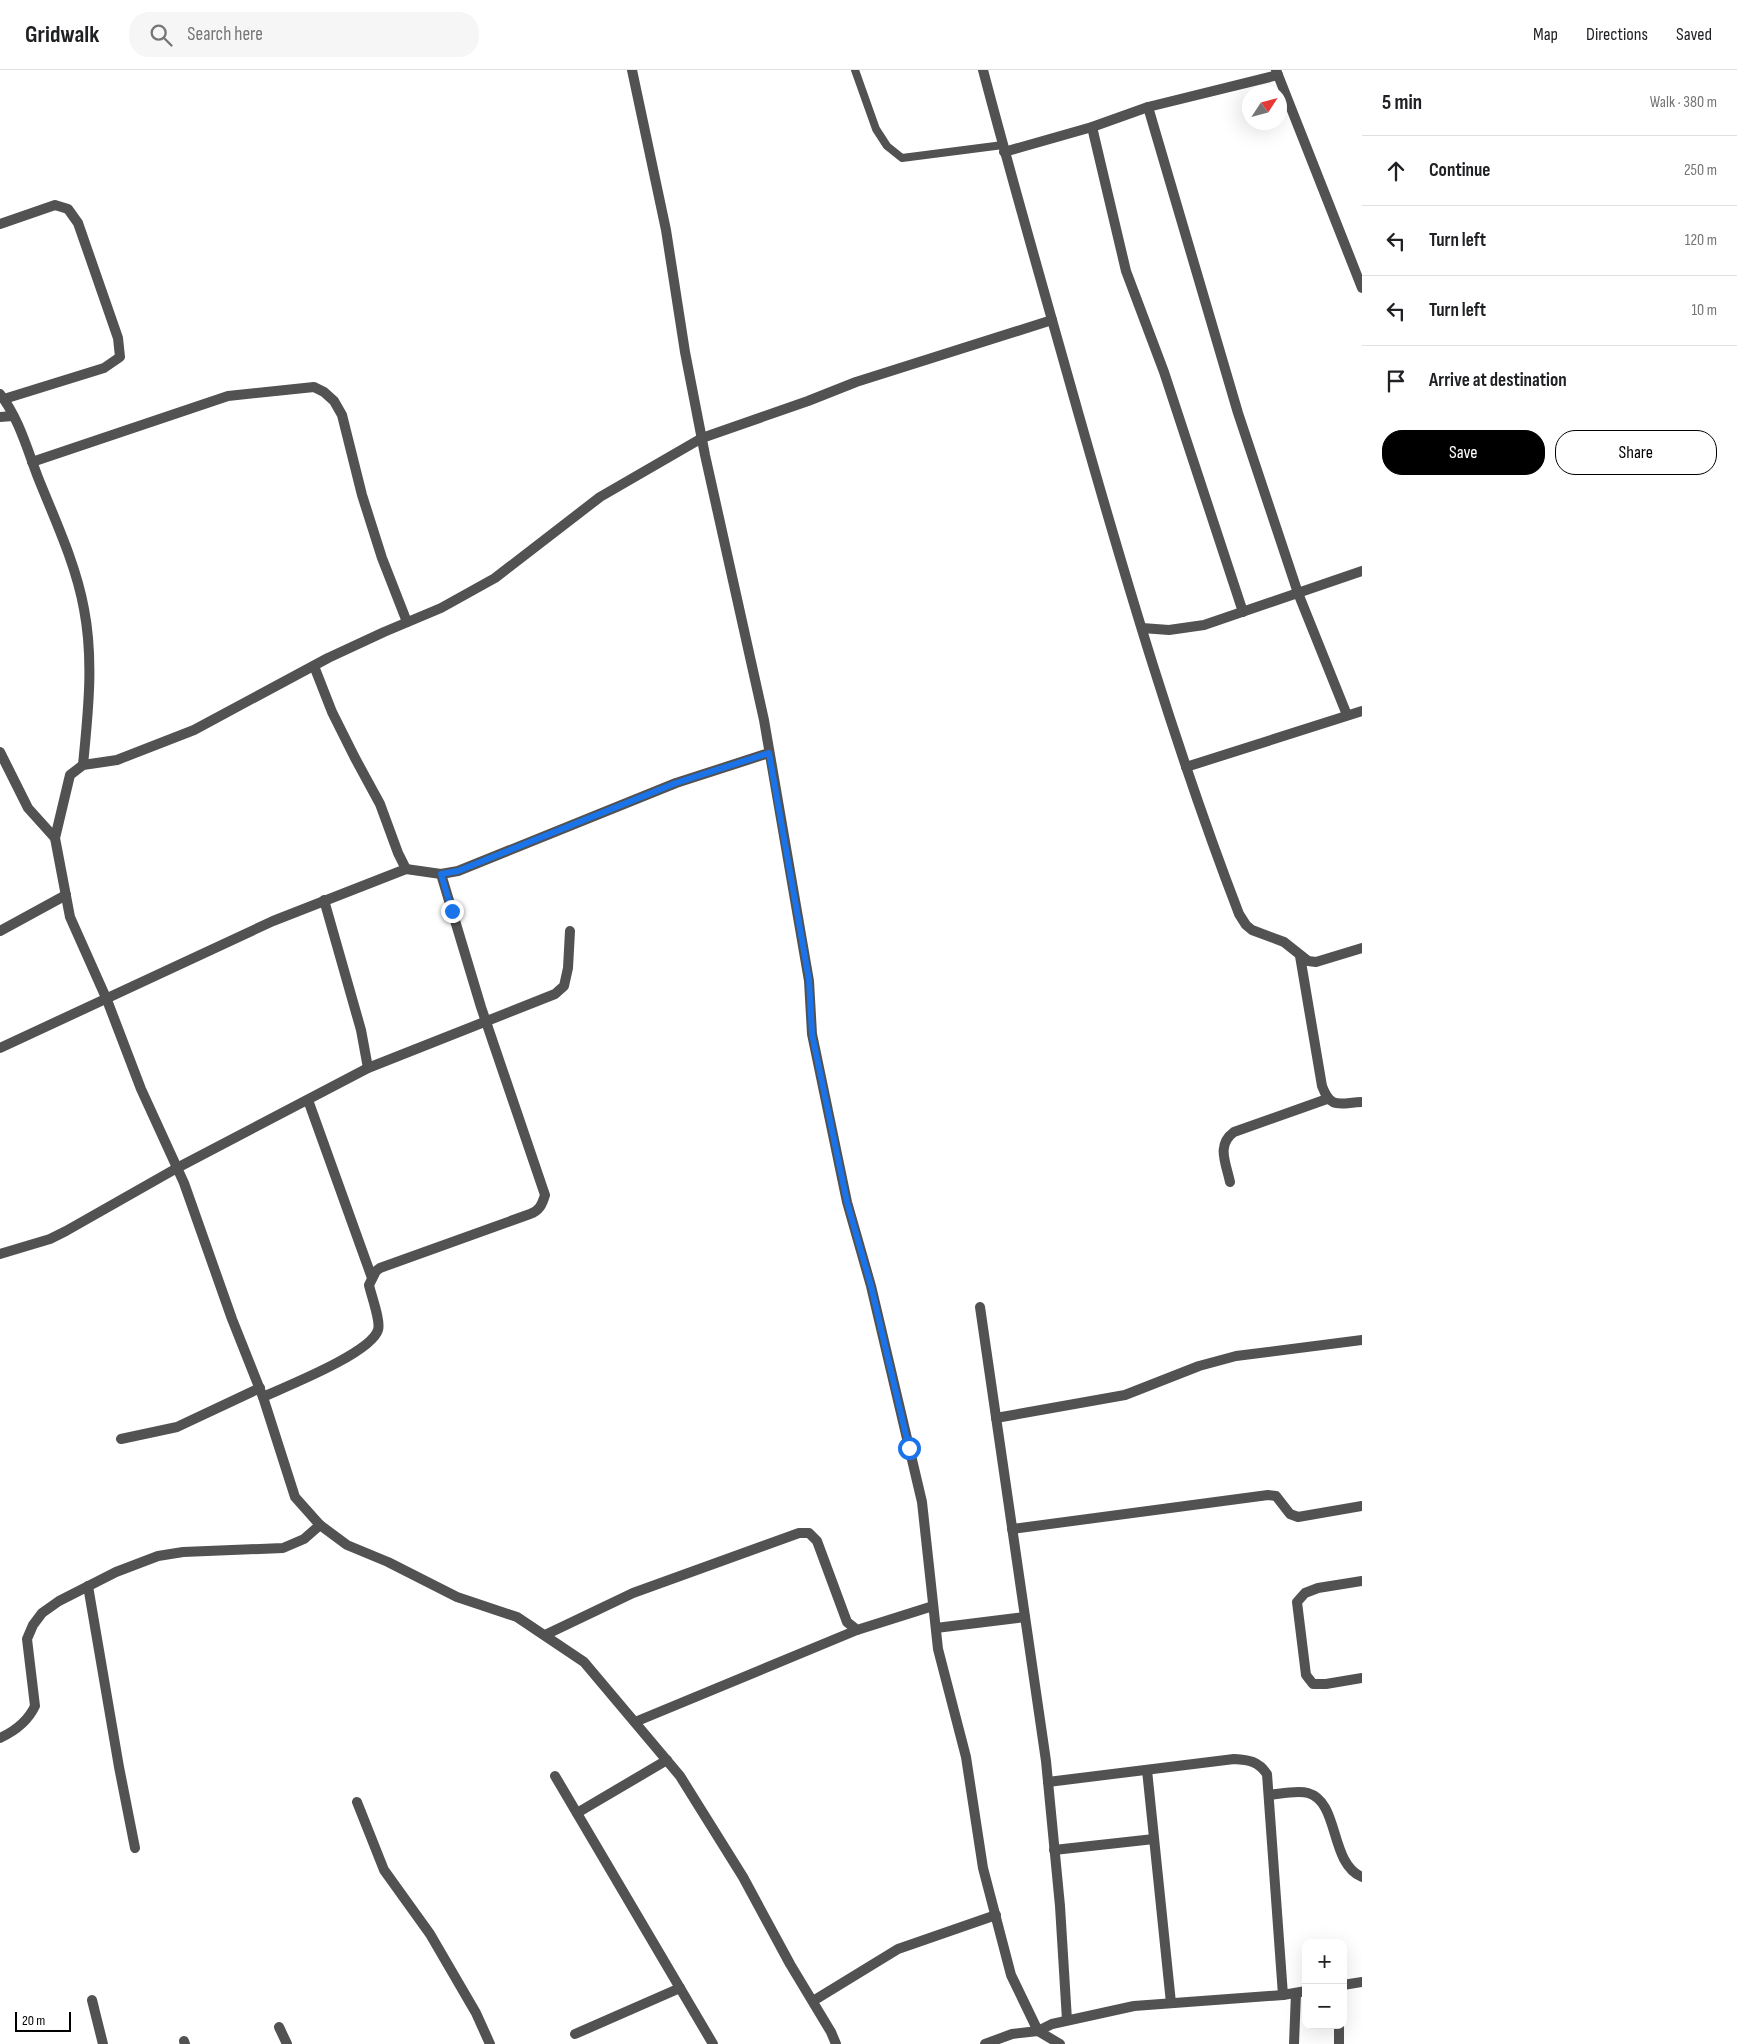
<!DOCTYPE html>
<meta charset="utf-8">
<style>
:root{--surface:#fff;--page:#f6f6f6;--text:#202124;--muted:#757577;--line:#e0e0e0;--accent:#000}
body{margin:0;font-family:"Sofia Sans Condensed",sans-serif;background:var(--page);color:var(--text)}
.controls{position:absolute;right:15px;bottom:15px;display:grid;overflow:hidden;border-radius:10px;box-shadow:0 5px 20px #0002}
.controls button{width:45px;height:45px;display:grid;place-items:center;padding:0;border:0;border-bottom:1px solid var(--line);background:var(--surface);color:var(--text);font:25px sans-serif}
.compass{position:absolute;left:1242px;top:15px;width:45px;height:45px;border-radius:50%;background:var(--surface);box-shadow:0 5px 20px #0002;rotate:54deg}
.scale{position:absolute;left:15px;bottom:12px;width:56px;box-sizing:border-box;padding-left:5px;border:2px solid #000;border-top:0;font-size:14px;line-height:18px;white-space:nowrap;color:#000;-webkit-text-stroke:4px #fff;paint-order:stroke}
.stop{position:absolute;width:15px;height:15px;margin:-11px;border:4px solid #1a73e8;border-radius:50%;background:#fff}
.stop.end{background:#1a73e8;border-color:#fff;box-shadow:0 1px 5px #0008}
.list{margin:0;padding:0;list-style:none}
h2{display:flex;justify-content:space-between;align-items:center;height:65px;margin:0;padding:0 20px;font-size:21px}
h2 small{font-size:16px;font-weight:400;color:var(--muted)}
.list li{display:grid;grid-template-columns:32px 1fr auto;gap:15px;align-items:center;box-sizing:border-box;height:70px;padding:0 20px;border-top:1px solid var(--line)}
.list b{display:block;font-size:19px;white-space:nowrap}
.list em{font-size:16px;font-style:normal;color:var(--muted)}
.actions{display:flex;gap:10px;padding:15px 20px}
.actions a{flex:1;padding:11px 0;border:1px solid var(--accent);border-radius:20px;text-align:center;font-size:18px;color:var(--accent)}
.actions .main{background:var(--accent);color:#fff}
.icon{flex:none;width:28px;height:28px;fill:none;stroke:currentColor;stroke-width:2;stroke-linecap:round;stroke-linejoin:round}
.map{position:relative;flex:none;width:1362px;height:1974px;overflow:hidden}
header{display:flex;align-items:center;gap:30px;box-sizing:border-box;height:70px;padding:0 25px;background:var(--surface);border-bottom:1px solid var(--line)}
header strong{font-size:24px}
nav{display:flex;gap:28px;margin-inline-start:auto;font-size:18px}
.search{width:350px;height:45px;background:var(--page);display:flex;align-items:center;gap:12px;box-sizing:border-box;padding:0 18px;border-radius:20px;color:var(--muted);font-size:19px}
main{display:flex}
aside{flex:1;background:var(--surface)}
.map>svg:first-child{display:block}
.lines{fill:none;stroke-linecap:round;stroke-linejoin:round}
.service{stroke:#525252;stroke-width:8}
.minor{stroke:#525252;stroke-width:10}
.tertiary{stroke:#525252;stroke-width:10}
.route{stroke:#1a73e8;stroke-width:6}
</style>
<header>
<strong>Gridwalk</strong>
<div class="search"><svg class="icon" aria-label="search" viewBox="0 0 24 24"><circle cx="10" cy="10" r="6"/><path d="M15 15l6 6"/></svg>Search here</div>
<nav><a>Map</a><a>Directions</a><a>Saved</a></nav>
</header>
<main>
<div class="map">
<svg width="1362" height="1974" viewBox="0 0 1362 1974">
<rect width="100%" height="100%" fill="#fff"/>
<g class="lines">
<path class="service" d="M855,0L876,59L887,76L902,88L1003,75"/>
<g class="minor">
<path d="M983,0C1013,114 1046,228 1078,342C1126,511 1176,680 1239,844L1246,855L1252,860L1284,872L1308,891L1316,892L1362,878"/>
<path d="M1148,37L1238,343L1298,523L1347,645"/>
<path d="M1092,57L1126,201L1164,302L1243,542"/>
<path d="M1004,82L1092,57L1148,37L1278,5"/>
<path d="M0,154L55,135L68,139L78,153L118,268L120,287L104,298L4,329"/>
<path d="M0,324C19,348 28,382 39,410C56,452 76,495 84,539C94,591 88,643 83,695"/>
<path d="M0,347L13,346"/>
<path d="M32,392L228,326L314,317L324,322L334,331L342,345L362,425L382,488L407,552"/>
<path d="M1142,558L1169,560L1204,555L1362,501"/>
<path d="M0,682L28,738L55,768"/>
<path d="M1186,697L1362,641"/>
<path d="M406,799L441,804L458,801L676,713L769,683"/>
<path d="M324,830L361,960L368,998"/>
<path d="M0,861L66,825"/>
<path d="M1300,886L1322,1016C1331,1040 1339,1033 1362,1032"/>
<path d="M0,978L273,851L406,799L398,783L380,734L355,688L332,642L314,596"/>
<path d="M308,1030L372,1208"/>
<path d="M1230,1112C1226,1093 1216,1075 1234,1062L1327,1029"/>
<path d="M0,1184L50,1169L66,1161L177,1098L368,998L555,924L564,916L568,898L570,861"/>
<path d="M980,1237L1046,1691L1060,1836L1067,1950"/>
<path d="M263,1327C287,1316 371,1283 378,1260C381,1251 371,1225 369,1215L376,1201L380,1198L530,1144C539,1141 542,1135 545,1125L481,937L441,804"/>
<path d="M996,1348L1125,1325L1199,1296L1236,1286L1362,1270"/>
<path d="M121,1369L177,1357L260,1318"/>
<path d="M1012,1459L1268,1425L1276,1426L1290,1444L1298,1447L1362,1436"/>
<path d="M1362,1511L1318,1518L1305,1523L1297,1532L1306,1605L1313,1614H1326L1362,1608"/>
<path d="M88,1516L119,1697L135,1778"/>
<path d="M936,1558L1025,1547"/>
<path d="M545,1565L633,1523L799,1463H809L817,1471L847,1552L857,1560L933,1536"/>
<path d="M635,1652L857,1560"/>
<path d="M0,1668C15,1661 28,1651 35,1636L27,1569L33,1555L42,1543L59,1531L116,1502L158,1486L183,1482L283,1478L304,1469L320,1455"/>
<path d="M1147,1700L1171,1933"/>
<path d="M555,1706L713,1974"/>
<path d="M1048,1712L1234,1689C1249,1690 1258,1691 1267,1704L1283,1925"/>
<path d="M1269,1725C1280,1724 1297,1720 1308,1723C1340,1732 1329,1793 1362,1807"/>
<path d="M357,1732L384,1800L430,1864L476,1943L490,1974"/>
<path d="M577,1743L667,1690"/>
<path d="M1054,1780L1154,1769"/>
<path d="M1343,1915L1362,1912"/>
<path d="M92,1930L103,1974"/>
<path d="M813,1931L898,1879L996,1845"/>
<path d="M279,1957L287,1974"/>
<path d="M1038,1961L1052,1954L1134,1936L1283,1925L1306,1921"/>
<path d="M575,1964L680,1918"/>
<path d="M184,1971L185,1974"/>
<path d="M836,1974L831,1962L790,1894L743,1807L680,1706L584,1592L517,1547L457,1527L388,1492L347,1475L320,1455L295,1427L263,1327L232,1249L184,1113L141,1019L107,930L70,847L55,768L70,705L83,695L117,690L194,660L328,588L384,562L441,538L495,508L600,427L702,368L808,331L856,312L1052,250"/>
<path d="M1294,1974L1296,1923"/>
<path d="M1339,1974V1955"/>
</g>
<g class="tertiary">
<path d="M632,0L666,160L685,282L705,385L764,650L809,911L812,964L847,1132L871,1216L922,1432L938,1579L966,1687L983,1798L1011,1905L1038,1961L1060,1974"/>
<path d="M1276,0L1362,218"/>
<path d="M985,1974L1012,1964L1038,1961"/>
</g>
</g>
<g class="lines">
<path class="route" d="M452,841L441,804L458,801L676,713L769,683L809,910L812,964L847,1132L871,1216L909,1378"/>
</g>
</svg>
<div class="controls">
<button>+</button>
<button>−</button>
</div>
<svg class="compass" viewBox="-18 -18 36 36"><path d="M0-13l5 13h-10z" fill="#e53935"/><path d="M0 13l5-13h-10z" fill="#757577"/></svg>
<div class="scale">20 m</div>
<div class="stop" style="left:909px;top:1378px"></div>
<div class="stop end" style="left:452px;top:841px"></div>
</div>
<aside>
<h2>5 min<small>Walk · 380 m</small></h2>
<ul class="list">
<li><svg class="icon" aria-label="ahead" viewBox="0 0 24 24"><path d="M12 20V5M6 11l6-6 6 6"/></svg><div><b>Continue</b></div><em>250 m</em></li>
<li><svg class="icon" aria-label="left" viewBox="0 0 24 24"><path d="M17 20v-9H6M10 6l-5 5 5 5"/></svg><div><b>Turn left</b></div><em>120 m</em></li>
<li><svg class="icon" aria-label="left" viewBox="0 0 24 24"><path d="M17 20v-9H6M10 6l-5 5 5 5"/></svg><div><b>Turn left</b></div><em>10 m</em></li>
<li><svg class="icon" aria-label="arrive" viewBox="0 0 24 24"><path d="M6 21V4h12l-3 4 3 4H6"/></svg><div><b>Arrive at destination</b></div></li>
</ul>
<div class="actions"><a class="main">Save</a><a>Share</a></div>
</aside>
</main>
